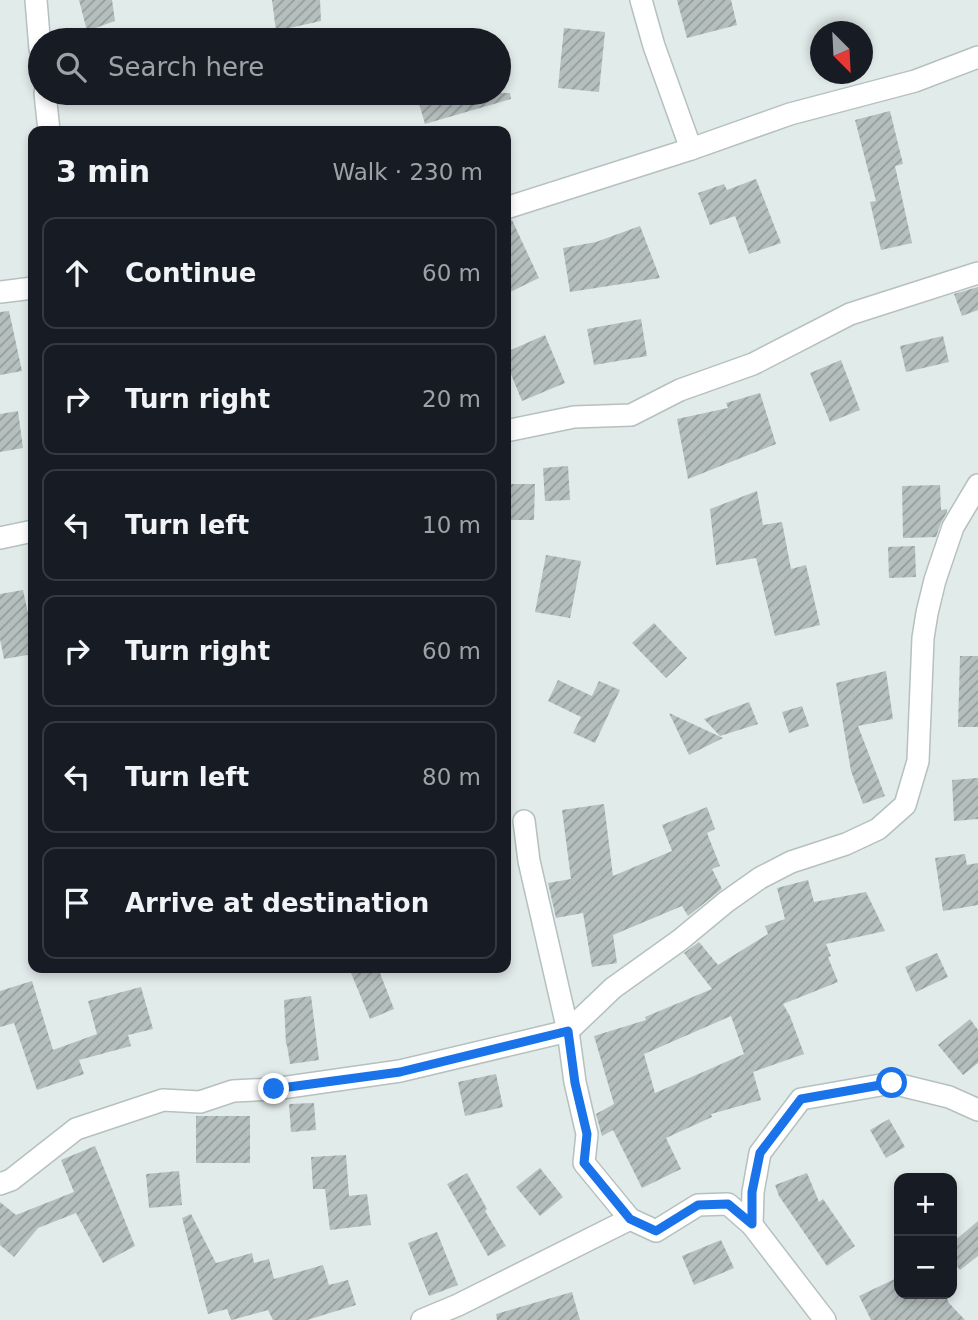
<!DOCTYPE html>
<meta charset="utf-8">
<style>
:root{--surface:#171b24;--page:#242831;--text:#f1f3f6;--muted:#9ea1a6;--line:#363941}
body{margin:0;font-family:"DejaVu Sans",sans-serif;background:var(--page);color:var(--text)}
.controls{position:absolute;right:21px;bottom:21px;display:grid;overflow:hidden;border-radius:14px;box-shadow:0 4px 10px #0003}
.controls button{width:63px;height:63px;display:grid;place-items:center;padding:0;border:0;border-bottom:2px solid var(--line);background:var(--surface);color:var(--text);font:35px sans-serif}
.compass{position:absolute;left:810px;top:21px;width:63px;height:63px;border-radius:50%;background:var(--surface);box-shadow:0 4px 10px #0003;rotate:156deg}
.stop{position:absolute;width:21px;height:21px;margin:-16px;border:5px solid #1a73e8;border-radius:50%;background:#fff}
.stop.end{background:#1a73e8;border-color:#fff;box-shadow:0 2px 7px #0008}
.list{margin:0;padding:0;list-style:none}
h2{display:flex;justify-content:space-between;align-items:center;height:91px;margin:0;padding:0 28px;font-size:30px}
h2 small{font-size:23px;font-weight:400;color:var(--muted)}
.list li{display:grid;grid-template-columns:46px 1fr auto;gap:21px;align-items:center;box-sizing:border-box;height:112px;margin:0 14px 14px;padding:0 14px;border:2px solid var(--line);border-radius:14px}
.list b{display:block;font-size:26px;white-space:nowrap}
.list em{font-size:23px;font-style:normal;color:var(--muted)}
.icon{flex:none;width:38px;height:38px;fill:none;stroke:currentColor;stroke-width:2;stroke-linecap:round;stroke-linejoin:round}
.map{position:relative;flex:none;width:978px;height:1320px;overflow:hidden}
.search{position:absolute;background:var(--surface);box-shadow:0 4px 10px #0003;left:28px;top:28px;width:483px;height:77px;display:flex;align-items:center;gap:18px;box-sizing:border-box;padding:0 24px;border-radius:38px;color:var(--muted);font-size:26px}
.panel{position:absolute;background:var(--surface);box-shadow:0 4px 10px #0003;left:28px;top:126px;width:483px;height:847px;border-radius:14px}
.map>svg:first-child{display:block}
.building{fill:url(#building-hatch);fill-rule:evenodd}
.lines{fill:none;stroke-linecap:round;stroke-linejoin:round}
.street-casing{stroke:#b6c0bf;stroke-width:24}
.street{stroke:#fff;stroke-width:21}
.route{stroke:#1a73e8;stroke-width:9}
</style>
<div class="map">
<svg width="978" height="1320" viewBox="0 0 978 1320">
<defs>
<pattern id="building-hatch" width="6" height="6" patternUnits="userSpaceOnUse" patternTransform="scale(1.75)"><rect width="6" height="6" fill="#b5bfbe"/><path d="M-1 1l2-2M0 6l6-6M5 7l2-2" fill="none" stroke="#949c9c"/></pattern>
</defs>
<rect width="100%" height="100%" fill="#e1ebe9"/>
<g class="building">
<path d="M79,0H112L115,21L87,31Z"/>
<path d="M272,0H320L321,21L276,31Z"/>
<path d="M677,0H731L737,25L687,38Z"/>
<path d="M564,28L605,32L599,92L558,88Z"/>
<path d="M416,93H510L511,99L425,124Z"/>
<path d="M890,111L903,164L895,166L912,243L881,250L870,202L876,201L855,120Z"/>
<path d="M756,179L781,243L749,254L735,216L710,225L698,193L724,184L727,190Z"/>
<path d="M512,220L539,278L506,294V221Z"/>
<path d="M640,226L660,278L570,292L563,248L596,242Z"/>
<path d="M978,287V310L962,316L954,294Z"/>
<path d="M9,311L22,371L0,375V312Z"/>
<path d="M641,319L647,356L594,365L587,329Z"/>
<path d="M545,335L565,383L522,401L506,362V352Z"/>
<path d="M943,336L949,362L906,372L900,346Z"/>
<path d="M841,360L860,410L830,422L810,373Z"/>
<path d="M760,393L776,444L688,479L677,419L728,408L726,403Z"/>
<path d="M18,411L23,448L0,452V414Z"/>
<path d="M568,466L570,500L545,501L543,468Z"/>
<path d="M510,484H535L534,520H509Z"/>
<path d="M940,485L941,510L947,509V512L941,523L936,537L903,538L902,486Z"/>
<path d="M757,491L763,525L782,522L791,569L806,565L820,625L775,636L756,558L716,565L710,509Z"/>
<path d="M915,546L916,577L889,578L888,547Z"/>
<path d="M546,555L581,561L570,618L535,612Z"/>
<path d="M23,590L28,613L33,612V654L4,659L0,639V594Z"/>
<path d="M654,623L687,658L666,678L632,643Z"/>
<path d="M960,656H978V727H958Z"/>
<path d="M886,671L893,719L858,726L885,796L863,804L851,771L836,683Z"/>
<path d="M558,680L592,696L599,681L620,690L595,743L573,733L581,717L548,701Z"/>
<path d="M749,702L758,724L720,736L704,719Z"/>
<path d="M802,706L809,726L789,733L782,712Z"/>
<path d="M669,713L723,738L689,755Z"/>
<path d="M978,778V819L954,821L952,780Z"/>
<path d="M604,804L613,876L672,851L662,825L707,807L715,829L707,833L720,866L712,869L722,889L688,916L682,906L613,935L617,963L592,967L583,913L556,918L548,883L571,879L562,810Z"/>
<path d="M965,854L967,865L978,863V905L943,911L935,858Z"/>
<path d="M808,880L814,902L866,892L885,931L826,944L831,956L828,957L838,982L783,1004L790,1016L804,1054L753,1072L761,1100L711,1114L712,1117L666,1138L681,1169L642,1188L613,1130L602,1136L596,1114L614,1104L594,1036L646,1020L645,1017L712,989L684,953L699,942L718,965L768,934L765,926L785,919L777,888ZM731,1016L744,1054L655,1093L644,1054Z"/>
<path d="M937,953L948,977L916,992L905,967Z"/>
<path d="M365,968H378L394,1009L370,1019L351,973Z"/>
<path d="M32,981L53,1050L97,1034L88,1001L141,987L153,1029L128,1035L131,1046L79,1060L84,1074L37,1090L14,1023L0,1027V991Z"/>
<path d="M311,996L319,1060L290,1064L287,1045H286L284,1000Z"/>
<path d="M970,1019L978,1030V1063L963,1075L938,1045Z"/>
<path d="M496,1074L503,1107L465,1116L458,1082Z"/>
<path d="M314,1103L316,1130L291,1132L289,1104Z"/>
<rect x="196" y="1116" width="54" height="47"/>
<path d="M889,1119L905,1147L886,1158L870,1130Z"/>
<path d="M95,1146L135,1246L103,1263L76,1213L38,1228L14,1257L0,1245V1202L16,1215L74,1192L61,1160Z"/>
<path d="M346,1155L349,1196L367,1194L371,1225L330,1230L325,1189H313L311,1157Z"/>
<path d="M540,1168L563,1197L540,1216L516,1187Z"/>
<path d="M179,1171L182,1205L149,1208L146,1174Z"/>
<path d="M467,1173L487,1209L485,1211L506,1246L488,1256L447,1184Z"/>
<path d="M807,1173L819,1202L823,1199L855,1246L827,1266L779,1196L775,1185Z"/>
<path d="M191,1214L216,1263L252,1253L254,1263L269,1259L274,1279L323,1265L329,1285L348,1280L356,1305L307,1320H273L268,1310L232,1320H231L227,1309L208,1314L182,1218Z"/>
<path d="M978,1221V1256L960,1270L952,1260V1243Z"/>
<path d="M437,1232L458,1285L429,1296L408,1243Z"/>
<path d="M721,1240L734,1268L694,1285L682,1256Z"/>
<path d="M899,1277V1294H945L949,1303L965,1320H871L859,1296Z"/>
<path d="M572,1292L580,1320H497L496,1314Z"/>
</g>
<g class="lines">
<g class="street-casing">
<g id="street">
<path d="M36,0L40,49"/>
<path d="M641,0L654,46L691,149"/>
<path d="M45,93L49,131"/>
<path d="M506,208L691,149L790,114L915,81L978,57"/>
<path d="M0,292L33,288"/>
<path d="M506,431L574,417L631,415L680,390L753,364L850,314L978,273"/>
<path d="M0,538L33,531"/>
<path d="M524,821L529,861L568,1031L575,1082L587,1134L584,1163L630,1219"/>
<path d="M0,1184L11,1180L76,1129L163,1100L200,1102L233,1091L274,1089L400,1071L568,1031L613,988L680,940L726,902L760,878L791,862L846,844L878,829L905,805L918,761L923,638L927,613L935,580L953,527L978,485"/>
<path d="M752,1225L753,1192L760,1153L801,1099L892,1083L949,1097L978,1110"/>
<path d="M422,1320L458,1305L630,1219L656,1231L698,1205L728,1204L752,1225L825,1320"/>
</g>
</g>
<use href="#street" class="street"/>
</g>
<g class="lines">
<path class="route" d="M274,1089L400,1072L568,1031L575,1083L587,1134L584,1163L630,1219L656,1231L698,1205L728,1204L752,1224V1192L760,1153L801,1099L892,1083"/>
</g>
</svg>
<div class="controls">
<button>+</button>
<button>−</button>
</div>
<svg class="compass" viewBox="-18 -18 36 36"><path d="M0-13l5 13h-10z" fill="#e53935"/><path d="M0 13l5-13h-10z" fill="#9ea1a6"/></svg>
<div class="stop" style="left:892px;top:1083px"></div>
<div class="stop end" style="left:274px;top:1089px"></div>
<div class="search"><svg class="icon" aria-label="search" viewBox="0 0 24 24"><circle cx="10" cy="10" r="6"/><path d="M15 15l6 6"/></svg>Search here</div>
<section class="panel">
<h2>3 min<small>Walk · 230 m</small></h2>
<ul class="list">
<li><svg class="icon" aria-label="ahead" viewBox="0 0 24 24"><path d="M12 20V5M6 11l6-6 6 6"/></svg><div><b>Continue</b></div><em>60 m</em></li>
<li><svg class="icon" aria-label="right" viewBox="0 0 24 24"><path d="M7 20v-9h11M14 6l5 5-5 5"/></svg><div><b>Turn right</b></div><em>20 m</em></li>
<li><svg class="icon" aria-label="left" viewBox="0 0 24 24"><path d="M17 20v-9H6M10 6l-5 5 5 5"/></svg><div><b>Turn left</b></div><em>10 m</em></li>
<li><svg class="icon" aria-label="right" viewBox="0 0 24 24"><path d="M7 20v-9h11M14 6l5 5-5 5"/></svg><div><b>Turn right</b></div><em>60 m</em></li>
<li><svg class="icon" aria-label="left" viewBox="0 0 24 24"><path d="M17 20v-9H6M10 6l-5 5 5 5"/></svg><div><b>Turn left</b></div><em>80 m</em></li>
<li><svg class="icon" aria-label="arrive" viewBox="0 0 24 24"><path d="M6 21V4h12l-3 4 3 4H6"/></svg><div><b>Arrive at destination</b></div></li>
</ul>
</section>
</div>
